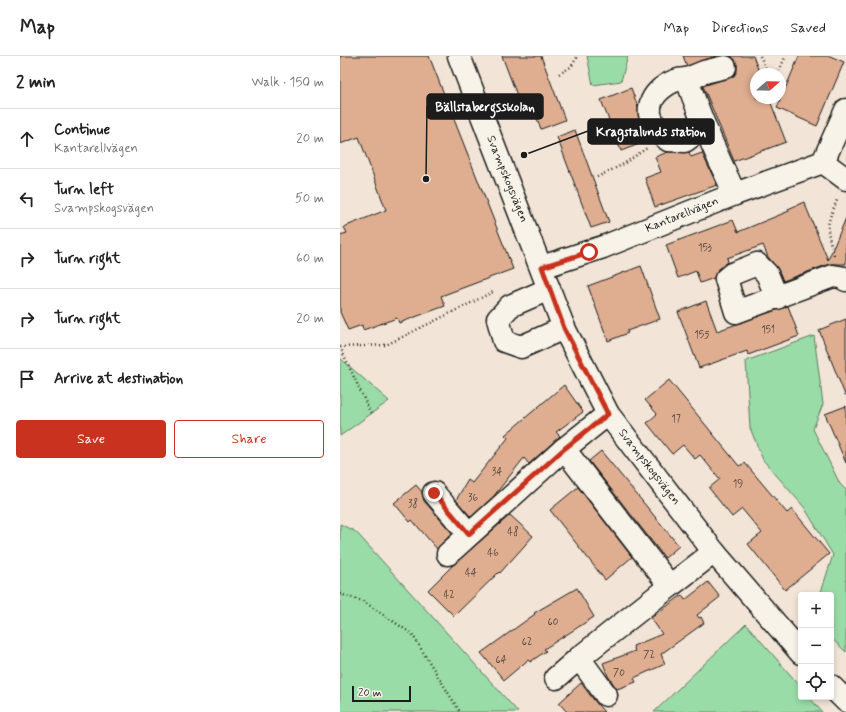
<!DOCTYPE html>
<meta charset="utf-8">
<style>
:root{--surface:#fff;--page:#f6f6f6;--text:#222;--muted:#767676;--line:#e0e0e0;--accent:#c8321e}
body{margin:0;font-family:Mynerve,sans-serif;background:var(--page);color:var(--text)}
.controls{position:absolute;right:12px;bottom:12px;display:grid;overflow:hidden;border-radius:4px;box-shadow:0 2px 6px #0003}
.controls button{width:36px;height:36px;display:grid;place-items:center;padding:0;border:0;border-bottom:1px solid var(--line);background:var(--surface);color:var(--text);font:20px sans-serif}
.compass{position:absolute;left:410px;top:12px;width:36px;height:36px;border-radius:50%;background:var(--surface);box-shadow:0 2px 6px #0003;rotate:70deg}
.scale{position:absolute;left:12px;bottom:10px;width:59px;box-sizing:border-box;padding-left:4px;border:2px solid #1c1c1c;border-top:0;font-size:11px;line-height:14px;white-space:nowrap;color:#1c1c1c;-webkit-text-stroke:3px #f7f3e8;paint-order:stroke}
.stop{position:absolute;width:12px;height:12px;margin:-9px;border:3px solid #c8321e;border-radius:50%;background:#fff}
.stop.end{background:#c8321e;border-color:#fff;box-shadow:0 1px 4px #0008}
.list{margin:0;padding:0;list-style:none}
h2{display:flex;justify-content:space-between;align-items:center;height:52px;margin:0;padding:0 16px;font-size:17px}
h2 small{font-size:13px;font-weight:400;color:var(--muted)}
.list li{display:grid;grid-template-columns:26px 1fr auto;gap:12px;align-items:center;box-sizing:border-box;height:60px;padding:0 16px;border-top:1px solid var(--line)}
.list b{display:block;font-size:15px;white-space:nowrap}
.list p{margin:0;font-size:13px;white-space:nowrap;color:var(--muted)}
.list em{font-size:13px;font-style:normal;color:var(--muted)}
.actions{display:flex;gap:8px;padding:12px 16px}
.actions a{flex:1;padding:9px 0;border:1px solid var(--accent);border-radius:4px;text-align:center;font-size:14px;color:var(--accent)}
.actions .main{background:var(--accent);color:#fff}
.icon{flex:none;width:22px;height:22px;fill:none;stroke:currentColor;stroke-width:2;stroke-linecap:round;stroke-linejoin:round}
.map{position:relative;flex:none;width:506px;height:656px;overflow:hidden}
header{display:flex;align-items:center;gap:24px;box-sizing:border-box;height:56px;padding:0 20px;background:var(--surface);border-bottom:1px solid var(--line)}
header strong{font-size:19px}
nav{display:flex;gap:22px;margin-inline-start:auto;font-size:14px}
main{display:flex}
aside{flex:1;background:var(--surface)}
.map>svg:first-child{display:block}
.green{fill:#9adca7;stroke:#5b7c62}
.building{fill:#dfae91;stroke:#1c1c1c}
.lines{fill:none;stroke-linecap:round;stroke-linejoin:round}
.minor-casing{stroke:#1c1c1c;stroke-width:25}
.path{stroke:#1c1c1c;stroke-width:2.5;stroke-dasharray:1 3;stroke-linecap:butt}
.minor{stroke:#f7f3e8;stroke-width:22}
.route{stroke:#c8321e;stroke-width:5}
.labels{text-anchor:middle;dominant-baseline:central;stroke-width:4;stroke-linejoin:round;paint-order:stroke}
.number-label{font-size:10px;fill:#4d4039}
.street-label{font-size:12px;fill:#1c1c1c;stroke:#f7f3e8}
.leader{fill:none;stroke:#1c1c1c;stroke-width:1.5}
.callout-dot{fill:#1c1c1c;stroke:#f7f3e8;stroke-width:1.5}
.callout{fill:#1c1c1c;stroke:#1c1c1c;stroke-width:1.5}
.callout-label{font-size:13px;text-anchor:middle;font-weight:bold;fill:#fff}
</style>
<header>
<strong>Map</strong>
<nav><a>Map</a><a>Directions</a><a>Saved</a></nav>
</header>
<main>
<aside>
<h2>2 min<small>Walk · 150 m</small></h2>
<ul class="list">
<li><svg class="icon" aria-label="ahead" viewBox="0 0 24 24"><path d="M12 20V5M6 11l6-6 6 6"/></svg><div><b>Continue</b><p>Kantarellvägen</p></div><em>20 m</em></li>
<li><svg class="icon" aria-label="left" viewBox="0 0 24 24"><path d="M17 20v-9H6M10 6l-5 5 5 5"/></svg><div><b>Turn left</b><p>Svampskogsvägen</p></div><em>50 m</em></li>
<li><svg class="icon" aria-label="right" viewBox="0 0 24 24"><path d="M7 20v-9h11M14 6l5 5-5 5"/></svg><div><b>Turn right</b></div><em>60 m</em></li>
<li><svg class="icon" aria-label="right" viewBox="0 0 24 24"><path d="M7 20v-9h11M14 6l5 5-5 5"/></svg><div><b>Turn right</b></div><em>20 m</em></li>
<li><svg class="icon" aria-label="arrive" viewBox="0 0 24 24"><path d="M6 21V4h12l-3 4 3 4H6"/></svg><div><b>Arrive at destination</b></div></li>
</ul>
<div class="actions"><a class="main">Save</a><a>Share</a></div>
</aside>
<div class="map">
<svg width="506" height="656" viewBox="0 0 506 656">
<rect width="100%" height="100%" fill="#f2e5d7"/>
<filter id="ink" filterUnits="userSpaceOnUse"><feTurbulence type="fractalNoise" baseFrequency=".025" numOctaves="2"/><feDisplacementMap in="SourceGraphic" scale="8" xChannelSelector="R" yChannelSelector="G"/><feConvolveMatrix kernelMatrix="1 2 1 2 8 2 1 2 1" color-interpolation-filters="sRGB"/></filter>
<g filter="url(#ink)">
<g class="green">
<path d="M247,0H288L281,25L253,29Z"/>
<path d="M474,280L483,348L473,373L500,428L506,434V596L491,582V539H480L493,499L464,451L423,404L410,372L406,305Z"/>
<path d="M0,302L49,345L0,380Z"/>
<path d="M0,468L16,476L178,656H0Z"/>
<path d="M406,568L461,631V641H469L482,656H314Z"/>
</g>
<g class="building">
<path d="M0,0H89L173,213L101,240L105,250L59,267L57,262L23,274L22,269L8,274L0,256V179L7,177L4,171L46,154L19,81L0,88Z"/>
<path d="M162,0H201L225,64L201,73L193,52L183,55Z"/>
<path d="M343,0H377L347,10Z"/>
<path d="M390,0H413L420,18H416V42H429L446,86L394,105L363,30L394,20L397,15V8L394,3Z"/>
<path d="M459,0H490L504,6L477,70L437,52Z"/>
<path d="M291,32L298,51L299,67L310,84L281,95L261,44Z"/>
<path d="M235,74L269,166L251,172L217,81Z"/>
<path d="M328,96H349L351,101L362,97L377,129L315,151L305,122L321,116L315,101Z"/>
<path d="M464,146L488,204L506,162V208H489L443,225L438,213L428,201L423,189L387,202L388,206L378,214L374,222L360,227L356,215L338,222L326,189L393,164L398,176L449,155L448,153Z"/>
<path d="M301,210L320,263L287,275L288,277L268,285L248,230Z"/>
<path d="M366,245L377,275L448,250L459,280L408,299L407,295L359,312L338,256Z"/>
<path d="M506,263V339H505L479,274Z"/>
<path d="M329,324L399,410L405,407L447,457L452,453L489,498L445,534L408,488L422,477L402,453L392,461L369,432L380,423L360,399L355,403L343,389L332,398L307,367L317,358L305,344Z"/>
<path d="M224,329L243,356L216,376L220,380L189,408L184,402L153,441L131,461L116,444L128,424L132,427L168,382L165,379Z"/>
<path d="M506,350V407L485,358Z"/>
<path d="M261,395L339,490L325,502L249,405Z"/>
<path d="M76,429L82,436L84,445L112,477L97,493L72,464L70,466L54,447Z"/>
<path d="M238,431L292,501L265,524L210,454Z"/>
<path d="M170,459L193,480L160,517L159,516L114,560L88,534L112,510Z"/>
<path d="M368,526L380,541L357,559L359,562L361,561L364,567L321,598L325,608L294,622L296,626L277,633L268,620L263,607L295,595L293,590L322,578L311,562L342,539L345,544Z"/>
<path d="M237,532L254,561L204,593L206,595L190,606L188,604L164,624L141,597L195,558L194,557Z"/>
<path d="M241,627L253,643L264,656H227L219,647Z"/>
</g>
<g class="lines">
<g class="minor-casing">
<g id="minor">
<path d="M119,0L224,272L268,358L374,496L461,597"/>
<path d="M385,11L364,16L347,23C360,63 377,100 395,138"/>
<path d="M347,23C330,22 307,39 310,58C312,69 320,77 328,84L345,85L364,71"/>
<path d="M483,106L506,123"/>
<path d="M202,211L263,191L395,138L483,106L506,54"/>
<path d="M209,233L170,250L158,263L164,285L181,291L224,272"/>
<path d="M437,242L427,218L417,208L392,218L386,223L396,256L493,220L505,222L506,224"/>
<path d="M94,437L129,478"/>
<path d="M108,498L224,393L268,358"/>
<path d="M330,530L374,496"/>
<path d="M239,602L266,639"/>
<path d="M216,622L239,602L330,530L224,393"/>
<path d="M491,630L506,645"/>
</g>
</g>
<g class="path">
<path d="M420,0L428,17L437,18L446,0"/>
<path d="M219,18L231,11L238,0"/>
<path d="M257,121L282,109L307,92"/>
<path d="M494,199C485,169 486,170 498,142"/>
<path d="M0,291L46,289L155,235"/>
<path d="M0,291L32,360"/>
<path d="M0,538L23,545L72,578L120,656"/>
</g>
<use href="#minor" class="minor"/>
</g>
</g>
<g class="lines" filter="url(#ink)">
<path class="route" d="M94,437L129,478L224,393L268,358L224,272L202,211L249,196"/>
</g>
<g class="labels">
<g class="number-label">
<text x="365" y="192">153</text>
<text x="428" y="274">151</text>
<text x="362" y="279">155</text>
<text x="336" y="363">17</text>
<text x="157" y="416">34</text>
<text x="398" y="428">19</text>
<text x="133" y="442">36</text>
<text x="73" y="448">38</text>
<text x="173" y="476">48</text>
<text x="153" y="497">46</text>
<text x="131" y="517">44</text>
<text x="109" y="539">42</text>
<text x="213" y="566">60</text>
<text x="187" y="586">62</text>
<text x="309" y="599">72</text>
<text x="161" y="604">64</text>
<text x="279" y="617">70</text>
</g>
<g class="street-label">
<text transform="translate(167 123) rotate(68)">Svampskogsvägen</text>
<text transform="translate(342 159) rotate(-22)">Kantarellvägen</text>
<text transform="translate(309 411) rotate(52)">Svampskogsvägen</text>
</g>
</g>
<path class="leader" d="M86 123L87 50M184 99L248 75"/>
<g class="callout-dot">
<circle cx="86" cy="123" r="4"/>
<circle cx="184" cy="99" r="4"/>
</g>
<g class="callout">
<rect x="87" y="38" width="116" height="25" rx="4"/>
<rect x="248" y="63" width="126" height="25" rx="4"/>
</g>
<g class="callout-label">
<text x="145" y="55">Bällstabergsskolan</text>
<text x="311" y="80">Kragstalunds station</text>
</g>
</svg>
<div class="controls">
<button>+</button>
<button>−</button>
<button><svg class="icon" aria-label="locate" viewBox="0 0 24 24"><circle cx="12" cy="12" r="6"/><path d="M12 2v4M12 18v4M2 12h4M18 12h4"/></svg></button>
</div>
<svg class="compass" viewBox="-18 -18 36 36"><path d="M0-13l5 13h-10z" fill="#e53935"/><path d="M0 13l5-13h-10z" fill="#767676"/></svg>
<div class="scale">20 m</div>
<div class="stop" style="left:249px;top:196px"></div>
<div class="stop end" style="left:94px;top:437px"></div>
</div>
</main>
